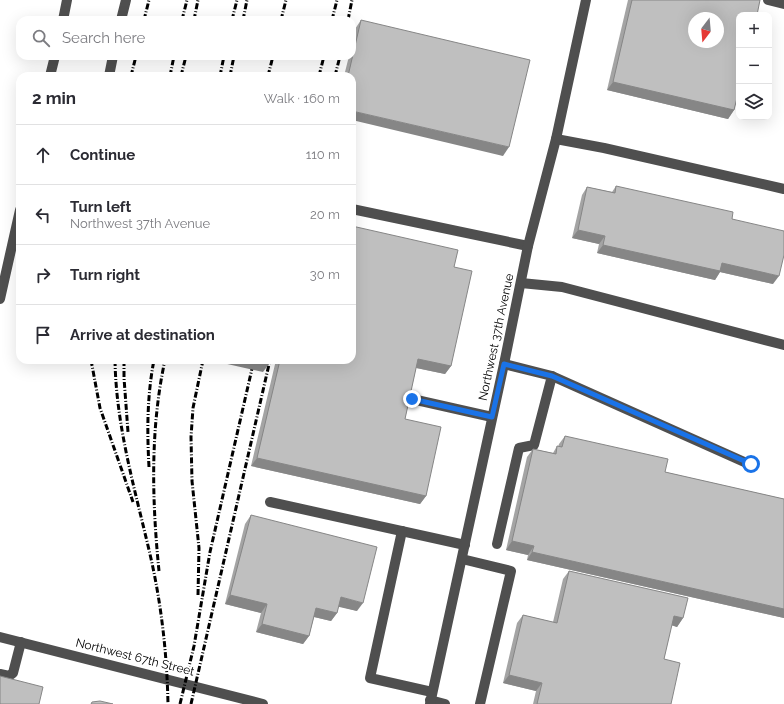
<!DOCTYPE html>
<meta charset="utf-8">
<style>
:root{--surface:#fff;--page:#f2f2f3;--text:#2b2b33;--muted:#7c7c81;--line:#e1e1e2}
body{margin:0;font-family:Raleway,sans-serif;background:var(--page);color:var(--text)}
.controls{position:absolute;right:12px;top:12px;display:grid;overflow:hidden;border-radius:8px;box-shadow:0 4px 16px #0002}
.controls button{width:36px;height:36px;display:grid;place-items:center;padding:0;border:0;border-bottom:1px solid var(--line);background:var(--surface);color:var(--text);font:20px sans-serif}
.compass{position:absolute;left:688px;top:12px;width:36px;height:36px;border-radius:50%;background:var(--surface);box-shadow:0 4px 16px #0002;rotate:196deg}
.stop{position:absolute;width:12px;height:12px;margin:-9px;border:3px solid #1a73e8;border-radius:50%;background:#fff}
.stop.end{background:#1a73e8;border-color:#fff;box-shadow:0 1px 4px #0008}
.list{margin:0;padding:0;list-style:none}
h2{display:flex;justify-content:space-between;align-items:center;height:52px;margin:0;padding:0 16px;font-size:17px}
h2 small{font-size:13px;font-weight:400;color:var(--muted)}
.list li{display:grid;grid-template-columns:26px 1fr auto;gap:12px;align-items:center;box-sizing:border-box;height:60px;padding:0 16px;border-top:1px solid var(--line)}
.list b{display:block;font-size:15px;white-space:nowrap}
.list p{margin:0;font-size:13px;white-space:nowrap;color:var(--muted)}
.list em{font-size:13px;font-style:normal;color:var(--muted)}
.icon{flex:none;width:22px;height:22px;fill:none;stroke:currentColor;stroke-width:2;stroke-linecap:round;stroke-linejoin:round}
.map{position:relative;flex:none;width:784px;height:704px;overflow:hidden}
.search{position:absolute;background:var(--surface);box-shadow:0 4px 16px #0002;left:16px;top:16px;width:340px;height:44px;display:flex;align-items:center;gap:10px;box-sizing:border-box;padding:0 14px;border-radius:12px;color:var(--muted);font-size:15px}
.panel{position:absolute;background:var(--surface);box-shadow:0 4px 16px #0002;left:16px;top:72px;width:340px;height:292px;border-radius:12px}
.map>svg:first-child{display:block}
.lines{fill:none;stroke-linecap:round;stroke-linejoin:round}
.minor{stroke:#4f4f4f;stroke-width:10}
.rail{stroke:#000;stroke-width:3;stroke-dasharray:6 2 1 2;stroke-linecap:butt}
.wall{fill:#a4a4a4}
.shaded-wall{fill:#868686}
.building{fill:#bfbfbf;stroke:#868686;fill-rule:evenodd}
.route{stroke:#1a73e8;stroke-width:5}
.labels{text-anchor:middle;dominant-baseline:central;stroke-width:4;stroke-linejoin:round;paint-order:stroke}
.street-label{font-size:12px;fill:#000;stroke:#fff}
</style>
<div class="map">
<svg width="784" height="704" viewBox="0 0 784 704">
<rect width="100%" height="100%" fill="#fff"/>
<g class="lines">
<g class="minor">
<path d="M768,0L784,4"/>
<path d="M63,20L67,0"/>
<path d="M121,20L126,0"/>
<path d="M50,76L55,56"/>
<path d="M109,76L113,56"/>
<path d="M556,139L604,148L784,189"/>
<path d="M352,209L528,246"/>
<path d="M521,283L562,287L784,345"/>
<path d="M0,299L20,210"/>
<path d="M552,376L751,465"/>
<path d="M412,399L492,417"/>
<path d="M270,502L465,545"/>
<path d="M402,531L370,678L432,692"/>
<path d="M497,544L519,448L534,445L552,376L504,364"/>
<path d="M462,559L511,571L480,704"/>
<path d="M0,637L263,704"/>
<path d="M0,674L9,676L13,673L21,642"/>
<path d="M430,700L445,704"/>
<path d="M430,704L504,364L528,246L556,139L586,0"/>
</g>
<g class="rail">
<path d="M144,20L149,0"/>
<path d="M182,20L187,0"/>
<path d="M194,20L198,0"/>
<path d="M232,20L237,0"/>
<path d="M243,20L247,0"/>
<path d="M281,20L286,0"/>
<path d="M332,20L337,0"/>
<path d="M348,20L352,0"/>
<path d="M131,76L136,56"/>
<path d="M170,76L174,56"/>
<path d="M181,76L186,56"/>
<path d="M220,76L224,56"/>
<path d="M230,76L234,56"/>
<path d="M268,76L273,56"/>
<path d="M319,76L324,56"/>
<path d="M335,76L340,56"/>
<path d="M91,360L100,408L133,502"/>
<path d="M115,360C116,429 137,496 152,563C162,610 167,656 168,704"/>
<path d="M124,360V378L128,432"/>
<path d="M149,467C147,431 147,396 154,360"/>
<path d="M159,571C152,501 150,429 165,360"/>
<path d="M198,595L199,548L192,481L191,437L193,408L203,360"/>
<path d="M180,704L194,646L210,552L254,360"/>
<path d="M191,704L270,360"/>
</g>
</g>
<g class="wall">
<path d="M628,0H760L734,110L728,119L607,90Z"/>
<path d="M361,20L503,156L352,76H344L349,56H352V43L355,29Z"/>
<path d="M616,186L732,219L773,284L720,272L715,280L597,253L599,244L572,238L582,195L587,187L612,192Z"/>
<path d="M454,267L451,366L445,374L416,368L405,419L426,496L420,504L251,466L276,360H352Z"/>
<path d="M565,436L665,472L784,499V618L527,560L528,555L506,550L527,457L533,449L553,453L557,446L558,447L559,444Z"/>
<path d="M251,515L357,611L338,606L337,613L331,621L314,617L309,636L303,644L256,632L261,613L225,604L245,524Z"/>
<path d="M569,571L683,618L677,627L671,625L664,659L671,704H533L536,691L503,683L517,623L523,615L553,622L563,579Z"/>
</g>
<g class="shaded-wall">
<path d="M613,82L734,110L728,119L607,90Z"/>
<path d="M352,111L509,147L503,156L352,120Z"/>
<path d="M578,230L605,236L599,244L572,238Z"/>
<path d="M603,245L722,263L779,276L773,284L720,272L715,280L597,253Z"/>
<path d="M418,359L451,366L445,374L412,367Z"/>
<path d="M215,360H252L269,364L263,372L214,361Z"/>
<path d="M257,458L426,496L420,504L251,466Z"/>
<path d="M512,541L534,546L528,555L506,550Z"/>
<path d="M532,552L784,609V618L527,560Z"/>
<path d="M230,595L267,604L261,613L225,604Z"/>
<path d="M341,597L363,603L357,611L335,606Z"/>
<path d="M316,608L337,613L331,621L310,616Z"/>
<path d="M674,616L683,618L677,627L668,624Z"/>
<path d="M262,624L309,636L303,644L256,632Z"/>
<path d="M509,675L542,683L536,691L503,683Z"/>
</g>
<g class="building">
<path d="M632,0H760L757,15H739V90L734,110L613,82ZM694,18H718V42H694Z"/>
<path d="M361,20L530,60L509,147L352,111V76H348Z"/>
<path d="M616,186L733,212L732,219L784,231V255L779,276L722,263L720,271L603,245L605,236L578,230L587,187L615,193Z"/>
<path d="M352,226L458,250L454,267L472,271L451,366L418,359L405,419L441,427L426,496L257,458L280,360H352Z"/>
<path d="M252,360H270L269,364Z"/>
<path d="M565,436L668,459L665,472L784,499V609L532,552L534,546L512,541L533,449L556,454L557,446L562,447Z"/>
<path d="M251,515L377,547L363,603L341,597L337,613L316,608L309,636L262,624L267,604L230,595Z"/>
<path d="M569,571L688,598L683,618L674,616L664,659L680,663L671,704H537L542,683L509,675L523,615L557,623Z"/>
<path d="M0,676L43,687L39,704H0Z"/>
<path d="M100,701L113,704H91L92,702Z"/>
</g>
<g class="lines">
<path class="route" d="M412,399L492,417L504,364L552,376L751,464"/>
</g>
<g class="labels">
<g class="street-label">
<text transform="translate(496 337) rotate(-78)">Northwest 37th Avenue</text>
<text transform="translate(135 657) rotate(14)">Northwest 67th Street</text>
</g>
</g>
</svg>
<div class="controls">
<button>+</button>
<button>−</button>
<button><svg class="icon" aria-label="layers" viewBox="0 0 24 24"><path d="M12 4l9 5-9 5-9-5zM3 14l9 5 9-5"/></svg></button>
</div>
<svg class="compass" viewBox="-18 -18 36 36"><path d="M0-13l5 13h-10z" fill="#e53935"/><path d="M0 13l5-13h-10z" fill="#7c7c81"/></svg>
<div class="stop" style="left:751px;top:464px"></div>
<div class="stop end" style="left:412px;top:399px"></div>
<div class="search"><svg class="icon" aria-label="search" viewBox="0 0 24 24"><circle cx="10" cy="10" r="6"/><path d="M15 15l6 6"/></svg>Search here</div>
<section class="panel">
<h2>2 min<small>Walk · 160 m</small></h2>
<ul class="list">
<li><svg class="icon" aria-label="ahead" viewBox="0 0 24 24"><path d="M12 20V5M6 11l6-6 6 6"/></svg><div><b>Continue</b></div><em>110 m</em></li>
<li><svg class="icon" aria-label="left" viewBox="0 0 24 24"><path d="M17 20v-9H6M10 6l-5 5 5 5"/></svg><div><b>Turn left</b><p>Northwest 37th Avenue</p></div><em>20 m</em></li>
<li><svg class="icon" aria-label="right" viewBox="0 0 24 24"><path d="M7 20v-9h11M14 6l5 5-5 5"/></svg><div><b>Turn right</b></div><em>30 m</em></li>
<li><svg class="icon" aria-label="arrive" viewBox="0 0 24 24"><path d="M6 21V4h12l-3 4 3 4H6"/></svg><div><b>Arrive at destination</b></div></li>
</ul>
</section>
</div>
